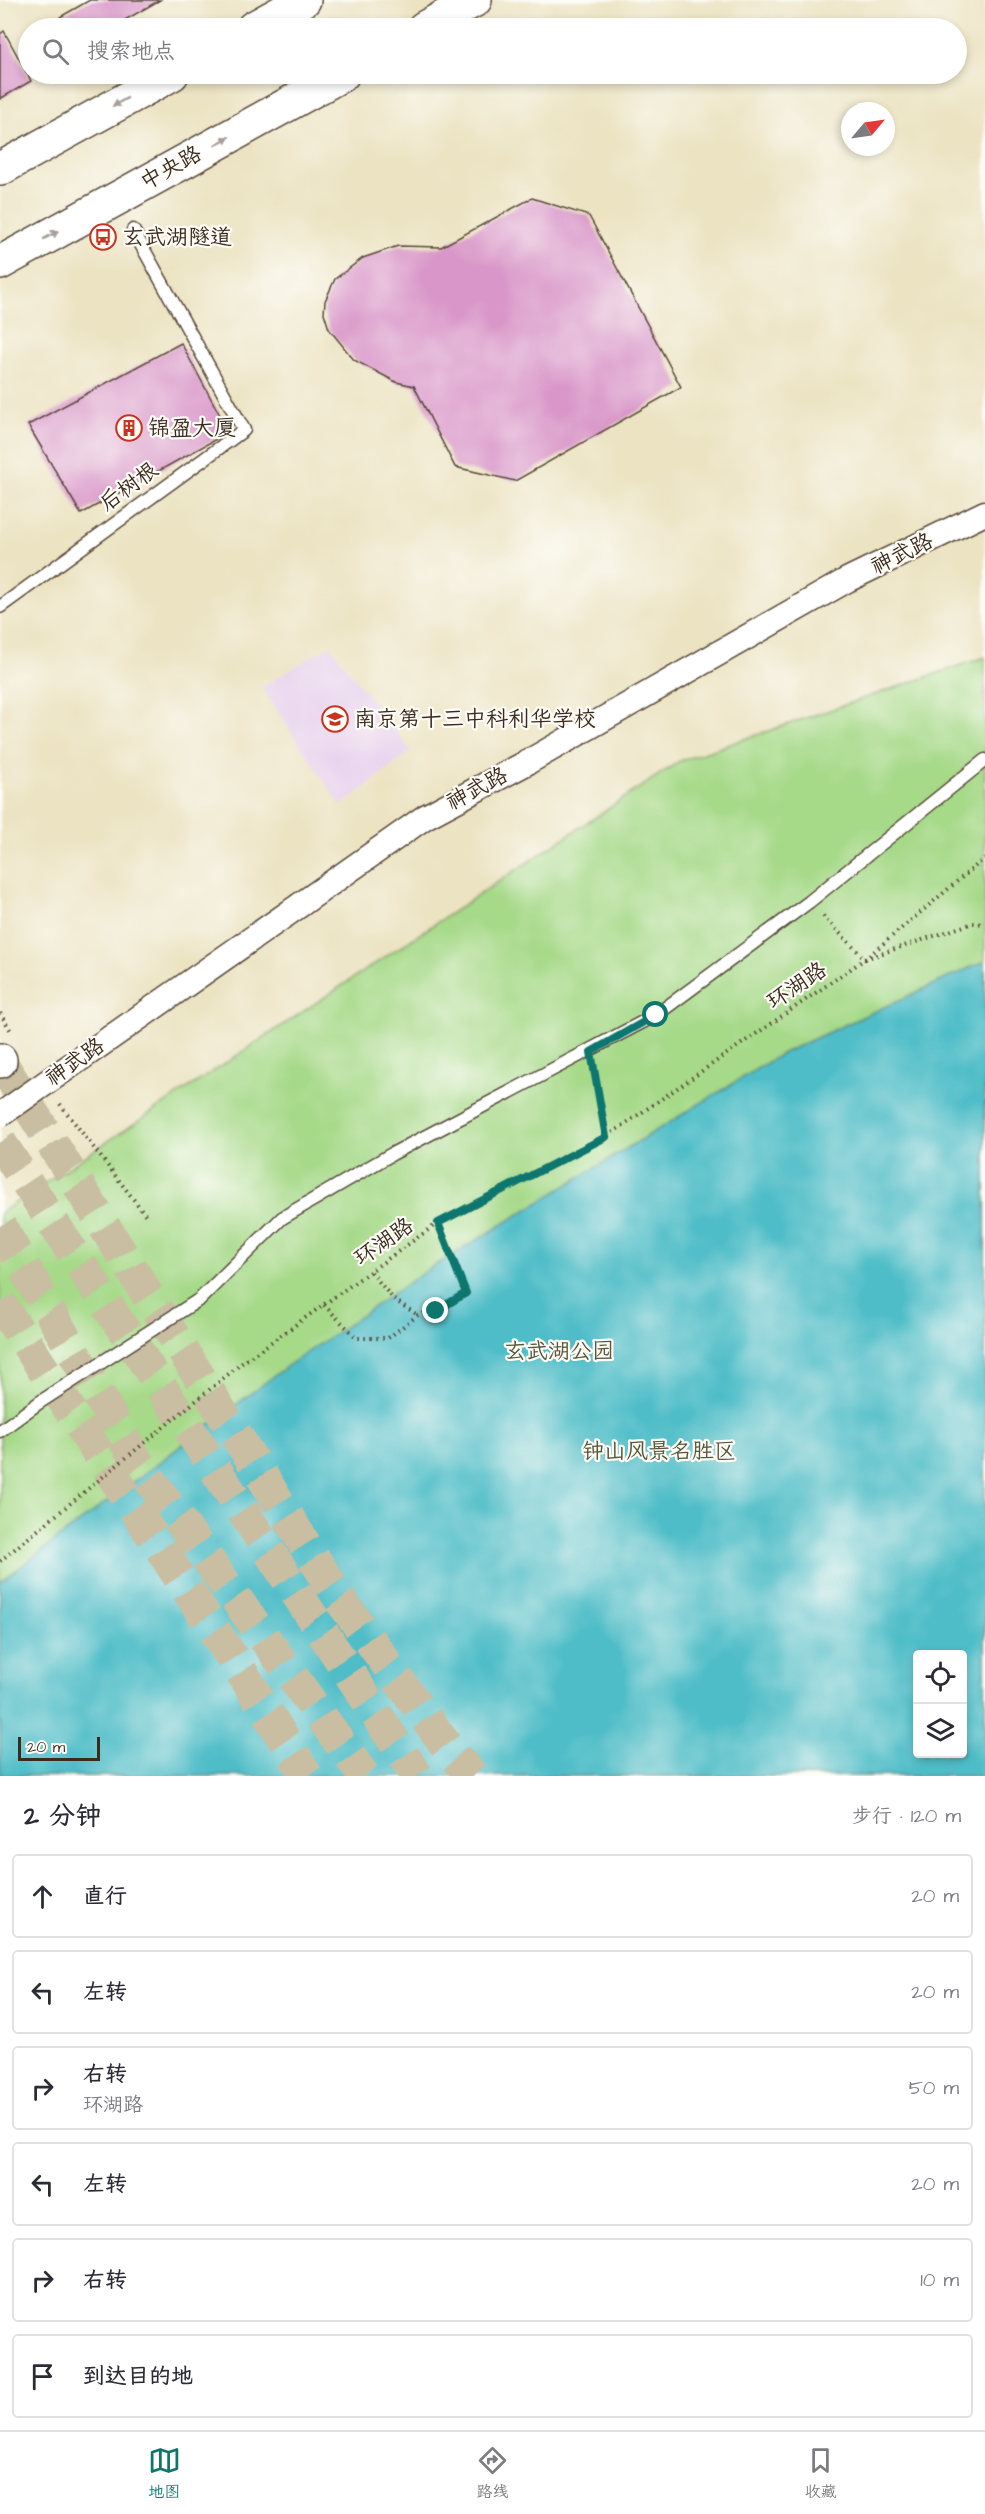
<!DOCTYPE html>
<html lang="zh">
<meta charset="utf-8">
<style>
:root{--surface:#fff;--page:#f7f7f7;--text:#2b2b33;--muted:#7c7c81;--line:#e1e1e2;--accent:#0f766e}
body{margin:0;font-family:"Architects Daughter","LXGW WenKai TC",sans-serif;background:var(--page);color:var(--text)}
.controls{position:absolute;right:18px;bottom:18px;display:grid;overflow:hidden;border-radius:6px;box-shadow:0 3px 9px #0003}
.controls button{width:54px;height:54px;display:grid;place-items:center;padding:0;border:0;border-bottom:2px solid var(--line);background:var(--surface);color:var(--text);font:30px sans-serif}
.compass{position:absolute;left:841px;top:102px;width:54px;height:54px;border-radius:50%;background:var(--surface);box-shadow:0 3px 9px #0003;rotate:61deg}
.scale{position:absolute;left:18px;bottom:15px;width:82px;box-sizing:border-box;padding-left:6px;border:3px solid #3b2a1e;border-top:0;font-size:16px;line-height:21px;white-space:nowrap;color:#3b2a1e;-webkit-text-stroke:4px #fdfcf7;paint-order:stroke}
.stop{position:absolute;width:18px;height:18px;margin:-14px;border:4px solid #0f766e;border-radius:50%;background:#fff}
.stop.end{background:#0f766e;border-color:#fff;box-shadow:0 2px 6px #0008}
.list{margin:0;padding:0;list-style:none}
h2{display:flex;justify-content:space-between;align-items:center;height:78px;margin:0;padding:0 24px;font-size:26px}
h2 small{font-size:20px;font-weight:400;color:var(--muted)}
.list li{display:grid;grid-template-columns:39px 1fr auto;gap:18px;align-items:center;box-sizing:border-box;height:84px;margin:0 12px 12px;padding:0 12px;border:2px solid var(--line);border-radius:6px}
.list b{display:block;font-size:22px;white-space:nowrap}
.list p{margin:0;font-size:20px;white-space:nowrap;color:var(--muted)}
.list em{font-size:20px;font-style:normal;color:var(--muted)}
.icon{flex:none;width:33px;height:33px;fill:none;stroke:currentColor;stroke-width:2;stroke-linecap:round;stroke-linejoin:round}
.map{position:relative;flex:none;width:985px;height:1776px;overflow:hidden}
.search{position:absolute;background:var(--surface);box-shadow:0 3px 9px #0003;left:18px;right:18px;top:18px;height:66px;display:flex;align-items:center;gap:15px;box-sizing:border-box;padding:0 21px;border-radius:33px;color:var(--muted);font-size:22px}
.sheet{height:654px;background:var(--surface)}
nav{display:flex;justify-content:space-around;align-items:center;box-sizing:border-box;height:84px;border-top:2px solid var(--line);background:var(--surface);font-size:16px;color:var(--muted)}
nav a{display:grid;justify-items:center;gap:3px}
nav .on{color:var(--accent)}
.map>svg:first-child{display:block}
.built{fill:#e8d2ee}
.green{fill:#a6d988;stroke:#708253;stroke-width:1.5;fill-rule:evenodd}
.water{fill:#50bdc8;stroke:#467473;stroke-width:1.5;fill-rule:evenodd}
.building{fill:#d996c9}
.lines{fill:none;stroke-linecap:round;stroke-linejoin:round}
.trunk-tunnel{stroke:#c9bea1;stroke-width:33;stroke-dasharray:33 16;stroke-linecap:butt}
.service-casing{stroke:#564637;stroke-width:15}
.minor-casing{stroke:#564637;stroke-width:27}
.primary-casing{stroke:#564637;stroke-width:36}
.trunk-casing{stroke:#564637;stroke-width:36}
.path{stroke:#564637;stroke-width:4;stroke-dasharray:1.5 4.5;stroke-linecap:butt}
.service{stroke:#fff;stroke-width:12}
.minor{stroke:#fff;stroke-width:24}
.primary{stroke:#fff;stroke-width:33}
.trunk{stroke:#fff;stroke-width:33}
.minor-bridge-casing{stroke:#564637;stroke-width:27;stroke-linecap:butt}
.minor-bridge{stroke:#fff;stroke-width:24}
.oneway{fill:#a79f9a}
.route{stroke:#0f766e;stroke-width:8}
.labels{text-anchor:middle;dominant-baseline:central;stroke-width:4.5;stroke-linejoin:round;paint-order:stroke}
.street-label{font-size:22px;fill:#3b2a1e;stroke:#fdfcf7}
.poi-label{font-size:22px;fill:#3b2a1e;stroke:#fdfcf7;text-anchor:start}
.park-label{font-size:22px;fill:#565638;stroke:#fdfcf7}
</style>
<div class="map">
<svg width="985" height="1776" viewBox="0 0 985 1776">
<rect width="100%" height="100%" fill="#fdfcf7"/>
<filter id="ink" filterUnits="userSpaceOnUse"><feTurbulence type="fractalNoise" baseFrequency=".0167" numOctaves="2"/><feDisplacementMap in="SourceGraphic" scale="12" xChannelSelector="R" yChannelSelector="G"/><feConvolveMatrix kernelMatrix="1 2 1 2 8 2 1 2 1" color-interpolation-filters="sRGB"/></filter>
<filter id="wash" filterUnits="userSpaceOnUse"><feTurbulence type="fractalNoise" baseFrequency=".008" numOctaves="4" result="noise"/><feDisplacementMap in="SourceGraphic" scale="24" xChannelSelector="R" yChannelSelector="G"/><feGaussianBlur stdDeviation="1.35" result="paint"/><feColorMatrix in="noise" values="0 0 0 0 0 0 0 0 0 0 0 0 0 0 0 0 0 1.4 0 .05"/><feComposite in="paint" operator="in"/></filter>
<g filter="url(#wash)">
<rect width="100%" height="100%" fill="#ece3c2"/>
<path class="built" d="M330,646L411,751L341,806L261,687Z"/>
<path class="green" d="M985,657V1776H0V1213L680,761ZM918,1654H962V1754H918Z"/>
<path class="water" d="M985,961V1776H0V1582L286,1367L426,1271L783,1053ZM918,1654H962V1754H918Z"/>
<g id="blocks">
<g class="building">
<path d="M90,0H160L111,28H67L60,17Z"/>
<path d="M4,31L31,81L0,99V34Z"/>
<path d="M532,198L589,216L681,387L515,481L455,467L414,386L396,382L354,360L329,329L324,313L325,301L335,279L363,258L398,246L441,247Z"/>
<path d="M181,343L229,432L81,514L28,425Z"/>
</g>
</g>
</g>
<g filter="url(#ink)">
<use href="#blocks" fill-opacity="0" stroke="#564637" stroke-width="1.5"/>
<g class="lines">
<g class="trunk-tunnel">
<path d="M0,1061L339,1598L453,1755L473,1776"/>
<path d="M0,1142L417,1776"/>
<path d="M0,1226L138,1463L364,1776"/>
<path d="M0,1303L246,1679L307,1776"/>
</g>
<g class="service-casing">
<g id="service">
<path d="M0,607L244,430L133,230"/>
<path d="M0,1431L40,1402L200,1299L282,1218L392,1154L656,1015L809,902L985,760"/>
</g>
</g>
<g class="minor-casing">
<path id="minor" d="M300,905L425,817L528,762L847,580L985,513"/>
</g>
<g class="primary-casing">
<g id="primary">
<path d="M253,28L304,0"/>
<path d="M424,28L475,0"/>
<path d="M0,169L172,74"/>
<path d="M0,263L343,74"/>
</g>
</g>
<g class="trunk-casing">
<path id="trunk" d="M0,1060V1061"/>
</g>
<g class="path">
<path d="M823,916L865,959L973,923L985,924"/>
<path d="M0,1013L11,1031"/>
<path d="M594,1070L606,1137"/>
<path d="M60,1104L148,1218"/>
<path d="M371,1272L394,1300L418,1315"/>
<path d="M324,1305L357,1338H388L418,1315L436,1311L466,1293L438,1223"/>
<path d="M0,1561L242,1363L438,1223L606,1137L865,959L985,858"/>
</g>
<use href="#service" class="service"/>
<use href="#minor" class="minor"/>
<use href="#primary" class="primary"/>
<use href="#trunk" class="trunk"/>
<g class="minor-bridge-casing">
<path id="minor-bridge" d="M0,1115L300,905"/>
</g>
<use href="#minor-bridge" class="minor-bridge"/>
</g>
<defs><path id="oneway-solid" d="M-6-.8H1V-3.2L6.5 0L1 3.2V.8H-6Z" transform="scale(1.5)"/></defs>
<g class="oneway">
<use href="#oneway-solid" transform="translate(120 102) rotate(151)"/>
<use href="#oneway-solid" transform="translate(222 141) rotate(-29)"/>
<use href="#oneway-solid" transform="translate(51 235) rotate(-29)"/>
</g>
</g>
<g class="lines" filter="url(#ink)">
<path class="route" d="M436,1311L466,1293L438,1223L606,1137L591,1052L656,1015"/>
</g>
<defs>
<g id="bus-ring" transform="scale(1.35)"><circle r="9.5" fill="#fdfcf7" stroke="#c8321e" stroke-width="1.5"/><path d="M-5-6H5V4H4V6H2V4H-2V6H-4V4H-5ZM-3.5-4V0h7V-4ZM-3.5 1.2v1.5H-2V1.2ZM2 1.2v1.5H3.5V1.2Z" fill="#c8321e"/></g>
<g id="building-ring" transform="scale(1.35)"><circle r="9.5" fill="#fdfcf7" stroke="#c8321e" stroke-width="1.5"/><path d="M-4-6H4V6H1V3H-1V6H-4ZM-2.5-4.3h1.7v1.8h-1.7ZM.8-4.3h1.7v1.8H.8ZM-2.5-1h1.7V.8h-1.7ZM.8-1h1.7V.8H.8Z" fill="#c8321e"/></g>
<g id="university-ring" transform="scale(1.35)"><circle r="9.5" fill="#fdfcf7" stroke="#c8321e" stroke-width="1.5"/><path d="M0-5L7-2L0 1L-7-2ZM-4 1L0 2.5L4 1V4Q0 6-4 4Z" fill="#c8321e"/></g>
</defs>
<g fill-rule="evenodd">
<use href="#bus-ring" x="103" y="237"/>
<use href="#building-ring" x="129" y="428"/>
<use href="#university-ring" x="335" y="719"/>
</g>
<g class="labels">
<g class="street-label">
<text transform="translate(171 168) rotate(-29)">中央路</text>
<text transform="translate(129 487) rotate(-36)">后树根</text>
<text transform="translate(902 554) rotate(-26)">神武路</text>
<text transform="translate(477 789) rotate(-28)">神武路</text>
<text transform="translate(797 986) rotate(-34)">环湖路</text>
<text transform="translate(75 1062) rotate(-35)">神武路</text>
<text transform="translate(384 1242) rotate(-35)">环湖路</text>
</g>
<g class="poi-label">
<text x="122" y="237">玄武湖隧道</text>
<text x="148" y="428">锦盈大厦</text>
<text x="354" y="719">南京第十三中科利华学校</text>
</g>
<g class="park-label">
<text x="559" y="1351">玄武湖公园</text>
<text x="659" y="1451">钟山风景名胜区</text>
</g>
</g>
</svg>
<div class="controls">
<button><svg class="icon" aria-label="locate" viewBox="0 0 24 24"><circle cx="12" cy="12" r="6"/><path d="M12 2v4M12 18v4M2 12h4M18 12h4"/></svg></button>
<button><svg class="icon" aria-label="layers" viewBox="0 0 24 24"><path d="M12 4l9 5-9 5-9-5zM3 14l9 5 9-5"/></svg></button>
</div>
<svg class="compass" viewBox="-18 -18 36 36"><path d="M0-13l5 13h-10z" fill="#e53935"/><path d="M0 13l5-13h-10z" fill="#7c7c81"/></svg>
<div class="scale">20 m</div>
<div class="stop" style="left:656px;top:1015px"></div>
<div class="stop end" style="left:436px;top:1311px"></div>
<div class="search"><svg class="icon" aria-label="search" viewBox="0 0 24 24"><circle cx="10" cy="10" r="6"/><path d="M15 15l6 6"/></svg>搜索地点</div>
</div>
<section class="sheet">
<h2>2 分钟<small>步行 · 120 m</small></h2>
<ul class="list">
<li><svg class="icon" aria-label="ahead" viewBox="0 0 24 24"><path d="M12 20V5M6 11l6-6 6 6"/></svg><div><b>直行</b></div><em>20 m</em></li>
<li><svg class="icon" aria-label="left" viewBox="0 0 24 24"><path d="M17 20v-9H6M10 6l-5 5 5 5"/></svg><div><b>左转</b></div><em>20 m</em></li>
<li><svg class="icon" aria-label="right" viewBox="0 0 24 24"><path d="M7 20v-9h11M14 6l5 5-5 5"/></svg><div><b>右转</b><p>环湖路</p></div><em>50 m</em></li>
<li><svg class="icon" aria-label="left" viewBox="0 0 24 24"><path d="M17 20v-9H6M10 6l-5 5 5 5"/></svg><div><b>左转</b></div><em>20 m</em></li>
<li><svg class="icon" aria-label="right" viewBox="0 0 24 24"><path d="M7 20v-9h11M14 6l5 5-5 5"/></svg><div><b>右转</b></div><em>10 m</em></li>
<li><svg class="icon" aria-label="arrive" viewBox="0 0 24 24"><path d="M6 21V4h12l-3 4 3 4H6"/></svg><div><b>到达目的地</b></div></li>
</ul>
</section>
<nav>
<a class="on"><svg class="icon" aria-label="map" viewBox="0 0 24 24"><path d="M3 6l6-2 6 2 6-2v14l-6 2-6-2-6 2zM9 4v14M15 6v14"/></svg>地图</a>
<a><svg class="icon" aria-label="directions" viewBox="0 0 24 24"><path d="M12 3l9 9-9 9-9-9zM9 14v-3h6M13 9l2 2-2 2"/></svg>路线</a>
<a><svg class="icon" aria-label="saved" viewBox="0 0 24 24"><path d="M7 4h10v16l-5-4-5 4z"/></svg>收藏</a>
</nav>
